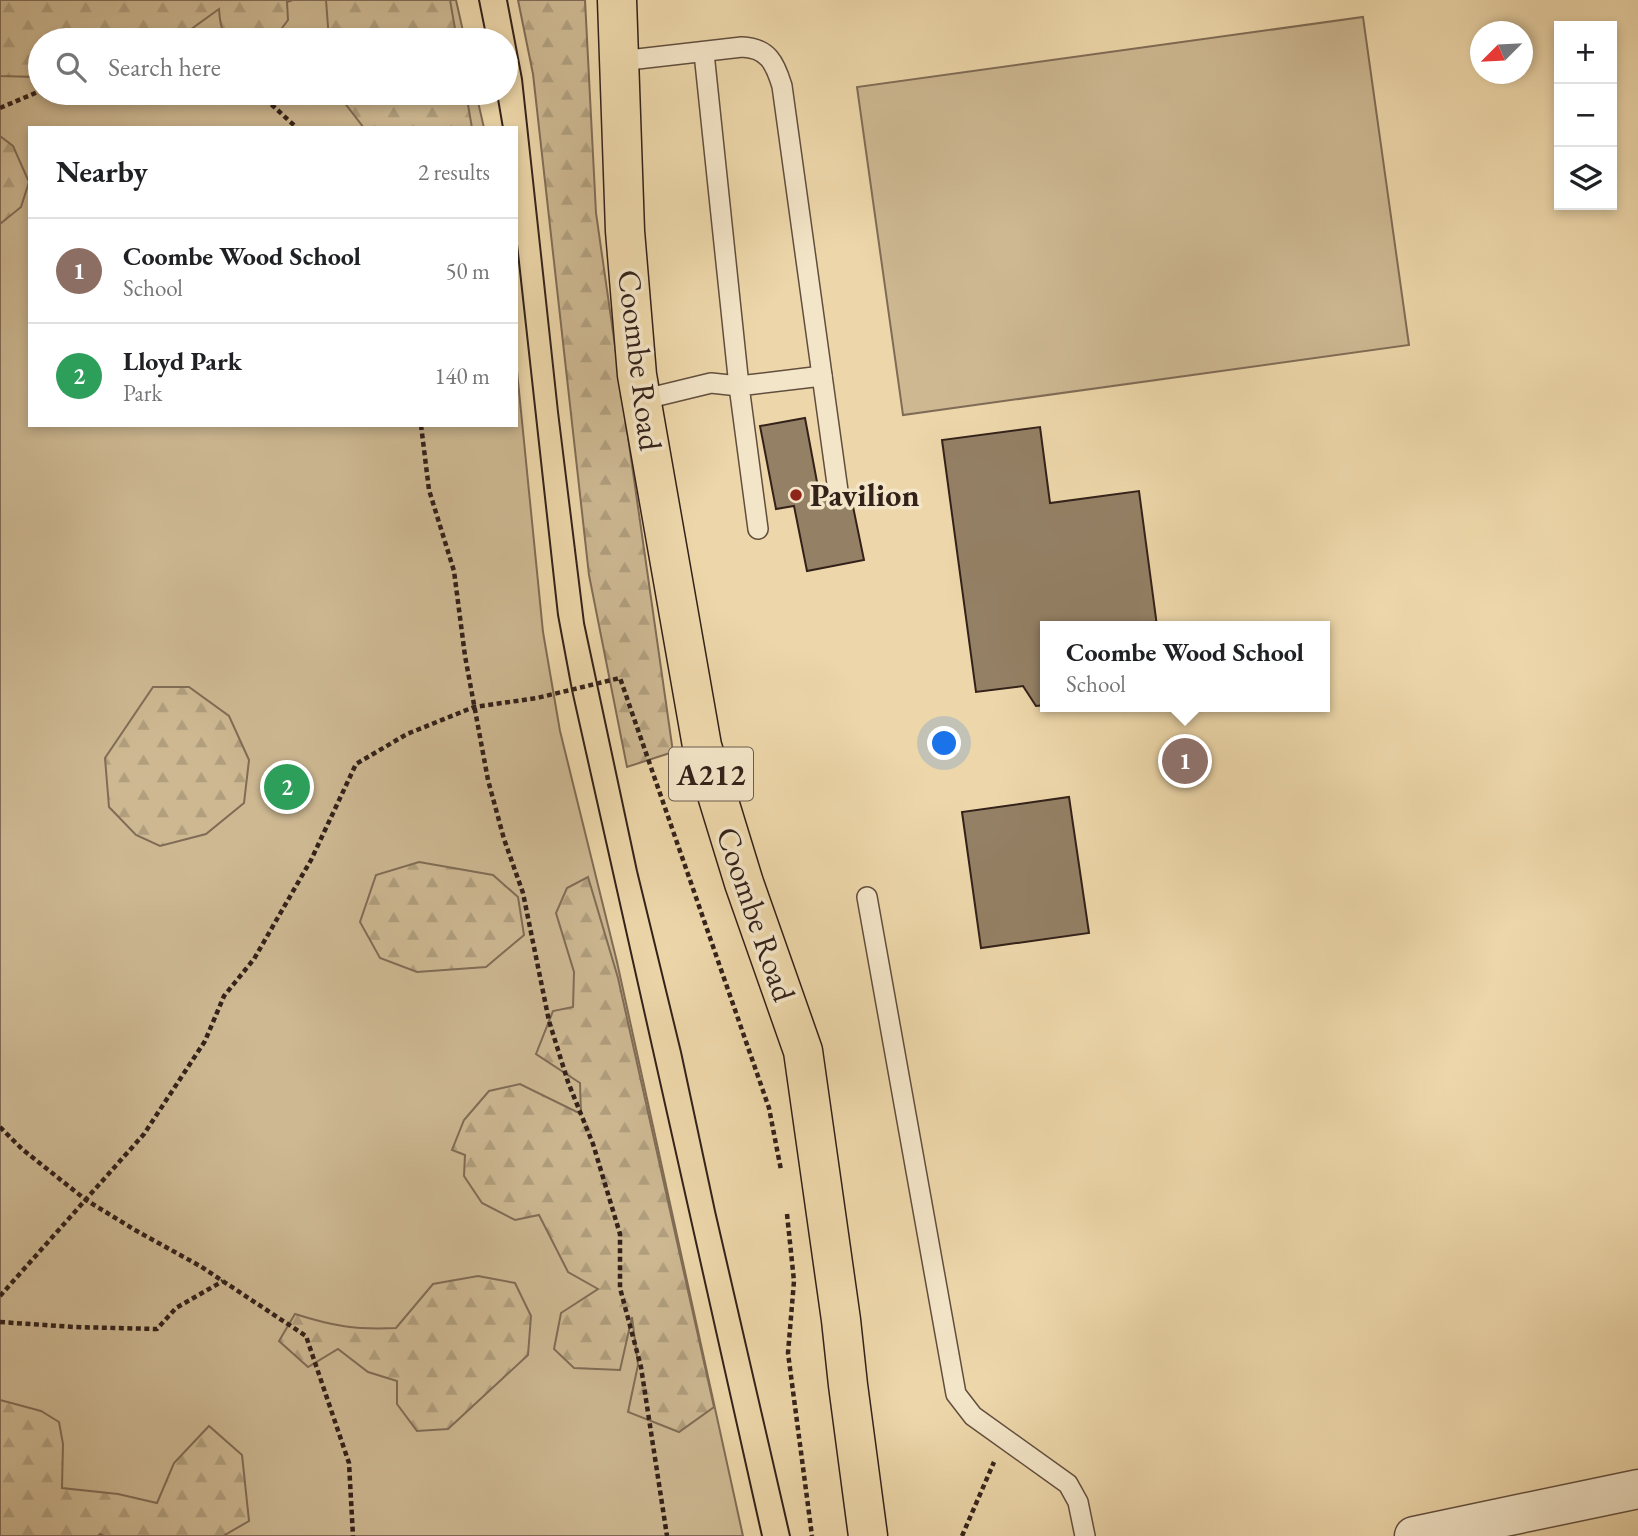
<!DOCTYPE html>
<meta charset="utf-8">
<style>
:root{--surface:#fff;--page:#f2f2f2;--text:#202124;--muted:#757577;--line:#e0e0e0;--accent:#8f2418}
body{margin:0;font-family:"EB Garamond",serif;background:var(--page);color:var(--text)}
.controls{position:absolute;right:21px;top:21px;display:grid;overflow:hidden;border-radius:0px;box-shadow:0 4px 10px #0003}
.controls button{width:63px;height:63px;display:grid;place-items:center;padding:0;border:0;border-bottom:2px solid var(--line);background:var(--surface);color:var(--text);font:35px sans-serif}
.compass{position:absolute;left:1470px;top:21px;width:63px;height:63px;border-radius:50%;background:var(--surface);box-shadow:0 4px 10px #0003;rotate:246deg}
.you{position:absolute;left:945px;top:744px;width:24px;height:24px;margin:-18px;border:5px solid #fff;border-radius:50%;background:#1a73e8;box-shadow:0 0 0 10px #1a73e833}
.badge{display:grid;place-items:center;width:46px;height:46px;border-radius:50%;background:var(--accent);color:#fff;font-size:23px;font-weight:700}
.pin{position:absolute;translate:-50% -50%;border:4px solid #fff;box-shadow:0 2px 7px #0006}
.popup{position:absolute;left:1040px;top:621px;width:290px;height:91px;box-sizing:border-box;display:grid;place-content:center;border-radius:0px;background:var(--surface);filter:drop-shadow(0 2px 5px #0005);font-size:23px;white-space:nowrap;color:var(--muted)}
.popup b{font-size:26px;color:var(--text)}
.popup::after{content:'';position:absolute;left:50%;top:100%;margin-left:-14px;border:14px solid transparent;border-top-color:var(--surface)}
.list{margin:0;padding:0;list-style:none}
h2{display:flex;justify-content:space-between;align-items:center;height:91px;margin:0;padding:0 28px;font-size:30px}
h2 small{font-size:23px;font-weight:400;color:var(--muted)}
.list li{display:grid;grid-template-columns:46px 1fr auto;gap:21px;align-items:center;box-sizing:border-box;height:105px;padding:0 28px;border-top:2px solid var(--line)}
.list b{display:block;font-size:26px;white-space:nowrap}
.list p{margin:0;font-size:23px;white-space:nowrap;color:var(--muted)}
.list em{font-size:23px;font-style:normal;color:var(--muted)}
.icon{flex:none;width:38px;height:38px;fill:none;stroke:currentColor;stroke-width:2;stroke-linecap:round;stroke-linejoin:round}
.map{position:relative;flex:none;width:1638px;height:1536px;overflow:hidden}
.search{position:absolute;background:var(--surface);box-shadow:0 4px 10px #0003;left:28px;top:28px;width:490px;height:77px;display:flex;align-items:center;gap:18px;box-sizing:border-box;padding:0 24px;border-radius:38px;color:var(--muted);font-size:26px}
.panel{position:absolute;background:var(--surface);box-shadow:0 4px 10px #0003;left:28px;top:126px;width:490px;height:301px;border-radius:0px}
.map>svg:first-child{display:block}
.green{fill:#cdb892;stroke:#806c56;stroke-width:2}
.forest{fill:url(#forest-firs);stroke:#806c56;stroke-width:2}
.building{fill:#948065;stroke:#33211a;stroke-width:2}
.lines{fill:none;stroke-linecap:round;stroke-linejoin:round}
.lane-casing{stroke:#624e3e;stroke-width:22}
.street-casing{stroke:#624e3e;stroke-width:41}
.primary-casing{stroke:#33211a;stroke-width:41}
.path{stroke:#33211a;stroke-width:4.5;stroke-dasharray:5 3.5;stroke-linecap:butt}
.lane{stroke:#f3e5c8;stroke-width:19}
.street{stroke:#f3e5c8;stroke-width:38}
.primary{stroke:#edd7aa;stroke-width:38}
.tram{stroke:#33211a;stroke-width:2}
.poi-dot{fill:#8f2418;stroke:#f3e5c8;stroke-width:2.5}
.labels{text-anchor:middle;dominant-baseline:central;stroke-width:7;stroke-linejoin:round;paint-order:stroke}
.shield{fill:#f3e5c8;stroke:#6d5c4e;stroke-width:2}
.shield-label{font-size:30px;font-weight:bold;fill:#33211a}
.street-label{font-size:32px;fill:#33211a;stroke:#f3e5c8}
.poi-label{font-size:32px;font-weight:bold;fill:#33211a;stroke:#f3e5c8;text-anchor:start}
</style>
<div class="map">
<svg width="1638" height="1536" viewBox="0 0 1638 1536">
<defs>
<pattern id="forest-firs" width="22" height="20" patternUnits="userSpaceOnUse" patternTransform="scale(1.75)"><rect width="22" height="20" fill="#cdb892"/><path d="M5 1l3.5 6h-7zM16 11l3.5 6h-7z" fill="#b09e7d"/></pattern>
</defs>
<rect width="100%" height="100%" fill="#edd7aa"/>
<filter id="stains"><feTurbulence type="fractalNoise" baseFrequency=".00286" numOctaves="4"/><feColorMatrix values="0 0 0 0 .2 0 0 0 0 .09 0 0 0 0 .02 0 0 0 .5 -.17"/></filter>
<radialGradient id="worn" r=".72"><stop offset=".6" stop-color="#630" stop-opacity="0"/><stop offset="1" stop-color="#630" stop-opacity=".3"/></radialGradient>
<g class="green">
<path d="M0,0H456L465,40H40V93H476L484,128H30V425H516V361L543,632L560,731L617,962L743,1536H0Z"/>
<path d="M1363,17L1409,345L903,415L857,87Z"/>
</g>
<g class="forest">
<path d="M0,0H293L287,2L288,20L273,40H231C220,33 220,20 219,9L187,32L163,40H40V76L37,77L0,76Z"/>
<path d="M326,0H450L457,40H329Z"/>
<path d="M518,0H585L596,213L673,752L627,767L589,575L533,74Z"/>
<path d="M337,93H466L472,128H364Z"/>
<path d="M0,136L13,146L29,182L21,207L0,224Z"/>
<path d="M153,687H189L229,716L249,760L244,803L206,834L160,846L136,835L109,807L105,758Z"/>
<path d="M419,862L493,875L518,897L524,935L486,967L417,972L380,958L360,922L376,875Z"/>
<path d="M588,877L618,978L714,1407L679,1432L628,1412L638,1365L632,1317L620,1370L574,1368L554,1349L561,1313L598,1289L568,1272L539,1215L515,1220L482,1203L464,1176L465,1155L452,1150L464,1120L489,1091L520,1084L581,1114L580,1083L536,1054L553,1011L573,1007L574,972L556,913L567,888Z"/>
<path d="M478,1276L515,1283L531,1316L528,1355L448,1429L417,1431L397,1404V1381L368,1372L338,1349L308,1367L279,1341L295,1314C333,1326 355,1330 396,1328L433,1284Z"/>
<path d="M0,1400L41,1411L59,1422L63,1444L62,1488L118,1494L157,1503L174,1463L209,1426L242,1455L249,1521L223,1536H104L100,1534L98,1536H0Z"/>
</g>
<g class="building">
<path d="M805,418L820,498L850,492L864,560L807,571L794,506L776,509L760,426Z"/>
<path d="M1040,427L1050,503L1139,491L1157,626H1045V705L1036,706L1023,686L976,692L942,440Z"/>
<path d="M1069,797L1089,933L981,948L962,812Z"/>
</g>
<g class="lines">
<g class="lane-casing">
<g id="lane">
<path d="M620,61L742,47C768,48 775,63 782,86L838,491"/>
<path d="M641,400L711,383L739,386L704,53"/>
<path d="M758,529L739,386L822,376"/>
<path d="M867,897L956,1394L973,1416L1068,1484L1078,1502L1085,1536"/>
</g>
</g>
<g class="street-casing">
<path id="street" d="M1414,1536L1638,1489"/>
</g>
<g class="primary-casing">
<path id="primary" d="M617,0L625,231L637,375L702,746L744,883L803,1051L841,1320L848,1385L868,1536"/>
</g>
<g class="path">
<path d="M259,93L297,128"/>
<path d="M0,108L40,91"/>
<path d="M421,425L429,490L454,571L465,656L488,780L504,839L523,893L549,1021L568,1082L593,1144L620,1234V1288L641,1367L667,1536"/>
<path d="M0,1127L22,1149L86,1200L135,1230L200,1266L306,1336L349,1463L353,1536"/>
<path d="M787,1214L794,1281L788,1353L812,1536"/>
<path d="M0,1296L144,1134L205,1041L224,996L254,959L311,860L356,764L407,734L474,707L537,698L620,678L769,1108L781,1170"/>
<path d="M0,1322L74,1327L157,1329L176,1308L223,1281"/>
<path d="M962,1536L994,1462"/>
</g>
<use href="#lane" class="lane"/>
<use href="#street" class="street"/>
<use href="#primary" class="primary"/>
<g class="tram">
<path d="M479,0L487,40"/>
<path d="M507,0L522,79L558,412L584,623L637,871L681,1052L715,1211L790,1536"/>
<path d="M497,93L503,128"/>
<path d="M516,235L558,615L572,690L762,1536"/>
</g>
</g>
<circle class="poi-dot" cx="796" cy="495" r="7"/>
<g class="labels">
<rect class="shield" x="669" y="747.5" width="84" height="53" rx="5"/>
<g class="shield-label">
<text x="711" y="774">A212</text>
</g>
<g class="street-label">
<text transform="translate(640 360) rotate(83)">Coombe Road</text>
<text transform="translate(756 914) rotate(71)">Coombe Road</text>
</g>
<g class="poi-label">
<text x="810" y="495">Pavilion</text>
</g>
</g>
<rect width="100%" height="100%" filter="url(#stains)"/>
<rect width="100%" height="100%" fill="url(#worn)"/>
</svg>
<div class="controls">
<button>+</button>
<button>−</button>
<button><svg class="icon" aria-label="layers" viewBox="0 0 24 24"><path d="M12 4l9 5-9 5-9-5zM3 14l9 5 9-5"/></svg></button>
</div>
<svg class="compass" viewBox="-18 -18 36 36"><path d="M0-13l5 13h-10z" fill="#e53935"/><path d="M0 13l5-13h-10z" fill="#757577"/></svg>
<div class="you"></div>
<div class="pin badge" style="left:1185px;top:761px;background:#8d6e63">1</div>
<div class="popup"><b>Coombe Wood School</b>School</div>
<div class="pin badge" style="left:287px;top:787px;background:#2e9e5b">2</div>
<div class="search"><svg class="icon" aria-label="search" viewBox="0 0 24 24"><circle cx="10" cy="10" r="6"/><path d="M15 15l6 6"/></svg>Search here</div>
<section class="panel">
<h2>Nearby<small>2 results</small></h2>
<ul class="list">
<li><span class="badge" style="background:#8d6e63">1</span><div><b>Coombe Wood School</b><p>School</p></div><em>50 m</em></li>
<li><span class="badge" style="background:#2e9e5b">2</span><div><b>Lloyd Park</b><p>Park</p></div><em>140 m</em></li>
</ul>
</section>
</div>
